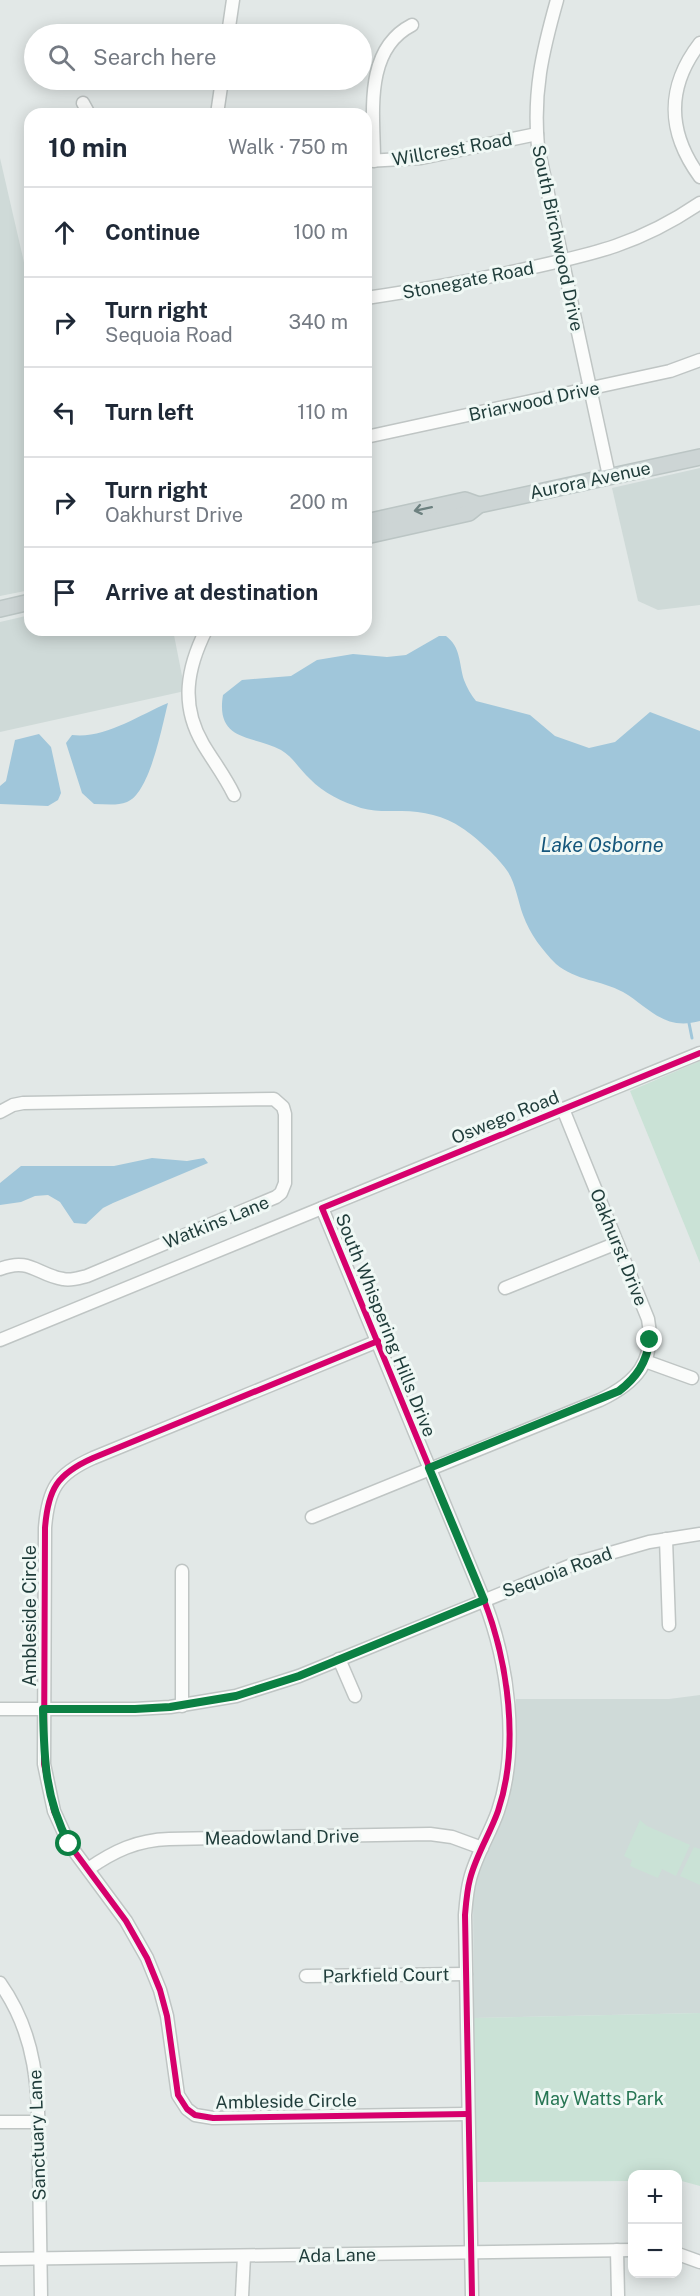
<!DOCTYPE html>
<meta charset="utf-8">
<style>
:root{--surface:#fff;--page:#f2f2f3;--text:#1f2937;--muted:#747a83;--line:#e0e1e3}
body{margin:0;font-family:"Public Sans",sans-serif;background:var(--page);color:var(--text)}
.controls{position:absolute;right:18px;bottom:18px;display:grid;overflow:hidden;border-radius:12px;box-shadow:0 3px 15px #0003}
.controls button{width:54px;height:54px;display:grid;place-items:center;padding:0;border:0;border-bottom:2px solid var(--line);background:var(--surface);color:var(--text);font:30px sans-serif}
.stop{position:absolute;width:18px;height:18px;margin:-14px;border:4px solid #0b8043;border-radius:50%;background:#fff}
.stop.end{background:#0b8043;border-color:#fff;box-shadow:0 2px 6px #0008}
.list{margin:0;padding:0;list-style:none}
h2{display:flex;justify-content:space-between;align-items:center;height:78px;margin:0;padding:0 24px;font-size:26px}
h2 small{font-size:20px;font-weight:400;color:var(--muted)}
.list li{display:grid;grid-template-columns:39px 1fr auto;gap:18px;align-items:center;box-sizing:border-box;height:90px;padding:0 24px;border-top:2px solid var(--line)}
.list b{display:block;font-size:22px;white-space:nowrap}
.list p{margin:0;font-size:20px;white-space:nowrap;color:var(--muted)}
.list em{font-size:20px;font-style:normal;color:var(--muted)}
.icon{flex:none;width:33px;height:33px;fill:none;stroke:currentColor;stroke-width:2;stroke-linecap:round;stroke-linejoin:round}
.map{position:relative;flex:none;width:700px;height:2296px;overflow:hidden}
.search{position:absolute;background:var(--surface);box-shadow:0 3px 15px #0003;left:24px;top:24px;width:348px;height:66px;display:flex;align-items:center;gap:15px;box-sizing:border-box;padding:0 21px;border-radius:33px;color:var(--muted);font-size:22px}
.panel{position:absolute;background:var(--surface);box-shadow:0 3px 15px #0003;left:24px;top:108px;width:348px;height:528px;border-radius:18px}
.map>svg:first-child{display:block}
.built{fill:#cfdad8}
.green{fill:#cae2d6}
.water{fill:#a0c6da}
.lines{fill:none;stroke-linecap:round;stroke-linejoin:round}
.stream{stroke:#a0c6da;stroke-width:3}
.minor-casing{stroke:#bfc5c4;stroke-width:15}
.major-casing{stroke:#bbc5c4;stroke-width:18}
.minor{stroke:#fbfcfb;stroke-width:12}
.major{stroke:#cdd5d5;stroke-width:15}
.cycleway-casing{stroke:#f0f8f5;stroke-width:10}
.cycleway{stroke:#d6006c;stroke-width:6}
.oneway{stroke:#6d8180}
.route{stroke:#0b8043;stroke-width:8}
.labels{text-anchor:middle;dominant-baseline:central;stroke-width:6;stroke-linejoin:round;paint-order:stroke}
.street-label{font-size:18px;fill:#1f3c3a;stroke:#f0f8f5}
.park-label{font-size:18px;fill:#277654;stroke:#f0f8f5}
.water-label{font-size:20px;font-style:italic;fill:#16577c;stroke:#f0f8f5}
</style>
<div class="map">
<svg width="700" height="2296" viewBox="0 0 700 2296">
<rect width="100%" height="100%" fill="#e2e8e7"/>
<g class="built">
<path d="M0,158L26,271L30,272V590L0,596Z"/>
<path d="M700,468V605L658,610L638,601L612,488Z"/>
<path d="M30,615V630H173L185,691L0,732V622Z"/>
<path d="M700,1695V2013L474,2018L473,1899L477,1875L509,1800L516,1753V1699H669Z"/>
</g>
<g class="green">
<path d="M700,1061V1263L630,1091Z"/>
<path d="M640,1820L647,1826L690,1845L676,1876L662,1869L658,1878L630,1866L632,1860L624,1856Z"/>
<path d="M694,1847L700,1849V1885L680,1876Z"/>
<path d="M700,2013V2186L678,2180V2174H632V2181L477,2182L474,2018Z"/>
</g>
<g class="water">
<path d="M439,636H446C461,647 459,664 464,680C467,688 471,695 476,701L530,715L555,736L589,748L615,742L650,712L700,731V1021C664,1031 650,1008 623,992C601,980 576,981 556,964C542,950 530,934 523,915C518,901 516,885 508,872C500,859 476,837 462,828C445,816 422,811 402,811C388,811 375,812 361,808C343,802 323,793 310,779C300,770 293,757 281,750C255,735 215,743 223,695L242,680L291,676L317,660L353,654L387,657L406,655Z"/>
<path d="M168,703C162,726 150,793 127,802C117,806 105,804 94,804L82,793L66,743L72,735C105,739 137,716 168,703Z"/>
<path d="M39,734L51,747L61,793L58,800L48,806L0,804V786L6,781L15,740Z"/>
<path d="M152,1158L187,1161L204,1158L208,1163L113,1203L103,1208L86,1224L74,1223L60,1202L48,1195L35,1196L21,1202L0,1205V1183L21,1166H114Z"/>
</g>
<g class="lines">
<path class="stream" d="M689,1023L692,1038"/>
<g class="minor-casing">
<g id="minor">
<path d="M557,0C542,53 533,92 538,147L609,476"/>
<path d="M228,34L233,0"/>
<path d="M700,43C666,87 667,132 700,177"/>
<path d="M83,103L89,114"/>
<path d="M217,114L222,80"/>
<path d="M366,161L421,158L537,134"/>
<path d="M374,161C374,115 363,50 412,25"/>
<path d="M366,298C419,290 472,281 525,269C594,254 640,244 700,203"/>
<path d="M366,437L670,371L700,360"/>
<path d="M206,630C187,668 180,705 203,744C213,761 225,776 234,795"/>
<path d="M0,1112L13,1105L23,1103L274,1099L283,1107L285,1114V1183L281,1193L276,1197L87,1276C79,1278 71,1281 63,1279C37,1275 30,1257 0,1269"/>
<path d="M322,1208L484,1600C508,1662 520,1746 498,1811C490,1834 476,1855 470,1879C467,1890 466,1903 465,1915L472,2296"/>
<path d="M505,1288L617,1243"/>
<path d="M0,1340L700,1053"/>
<path d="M378,1341L93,1458C57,1474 48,1489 45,1528L44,1764L54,1811L69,1844L126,1921L147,1958L160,1990L167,2016L178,2095L187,2109L195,2115L213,2118L468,2114"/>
<path d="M645,1361L692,1378"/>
<path d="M312,1517L600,1400C636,1383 656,1361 648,1319L563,1109"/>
<path d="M666,1539L669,1625"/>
<path d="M339,1659L355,1696"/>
<path d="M182,1706V1571"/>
<path d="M0,1709H135L170,1707L236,1696L299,1676L579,1562L649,1542L700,1534"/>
<path d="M88,1869C114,1851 137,1840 169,1839L430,1834L452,1837L482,1848"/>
<path d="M306,1976L466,1974"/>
<path d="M0,1983C41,2041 38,2099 39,2167C40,2210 40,2253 41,2296"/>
<path d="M0,2122H38"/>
<path d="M617,2250L618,2296"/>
<path d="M678,2254L700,2262"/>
<path d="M0,2259L632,2250"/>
<path d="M242,2296L244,2256"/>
</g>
</g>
<g class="major-casing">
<g id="major">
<path d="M366,522L465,500L479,505"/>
<path d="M366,536L469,513L479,505L700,457"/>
<path d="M0,609L30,602"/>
</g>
</g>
<use href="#minor" class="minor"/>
<use href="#major" class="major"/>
<g class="cycleway-casing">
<g id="cycleway">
<path d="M378,1341L93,1458C57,1474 48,1489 45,1528L44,1764L54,1811L69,1844L126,1921L147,1958L160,1990L167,2016L178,2095L187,2109L195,2115L213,2118L468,2114"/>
<path d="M472,2296L465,1915C466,1903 467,1890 470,1879C476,1855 490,1834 498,1811C520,1746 508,1662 484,1600L322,1208L700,1053"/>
</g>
</g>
<use href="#cycleway" class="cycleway"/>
</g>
<defs><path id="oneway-shaft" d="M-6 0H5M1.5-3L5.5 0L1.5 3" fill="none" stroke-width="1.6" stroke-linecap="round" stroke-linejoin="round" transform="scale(1.5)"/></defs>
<use class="oneway" href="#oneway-shaft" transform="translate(423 509) rotate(168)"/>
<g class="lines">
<path class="route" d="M69,1844C45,1798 44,1760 43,1709H135L170,1707L236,1696L299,1676L484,1600L429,1468L619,1391C637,1377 646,1363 650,1340"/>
</g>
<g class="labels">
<g class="street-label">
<text transform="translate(452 149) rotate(-10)">Willcrest Road</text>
<text transform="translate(558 238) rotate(78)">South Birchwood Drive</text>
<text transform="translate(468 280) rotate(-11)">Stonegate Road</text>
<text transform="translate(534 401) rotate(-12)">Briarwood Drive</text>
<text transform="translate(590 480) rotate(-12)">Aurora Avenue</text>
<text transform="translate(505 1117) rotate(-22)">Oswego Road</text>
<text transform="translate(216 1222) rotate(-22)">Watkins Lane</text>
<text transform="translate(619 1247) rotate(68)">Oakhurst Drive</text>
<text transform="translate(386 1325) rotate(68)">South Whispering Hills Drive</text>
<text transform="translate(557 1572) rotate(-20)">Sequoia Road</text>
<text transform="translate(29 1616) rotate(-90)">Ambleside Circle</text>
<text transform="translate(282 1837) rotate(-1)">Meadowland Drive</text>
<text transform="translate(386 1975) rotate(-1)">Parkfield Court</text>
<text transform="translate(286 2101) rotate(-1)">Ambleside Circle</text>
<text transform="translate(37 2135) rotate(-92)">Sanctuary Lane</text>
<text transform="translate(337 2255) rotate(-1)">Ada Lane</text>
</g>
<g class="park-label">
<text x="599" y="2098">May Watts Park</text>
</g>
<g class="water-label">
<text x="602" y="845">Lake Osborne</text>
</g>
</g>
</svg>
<div class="controls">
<button>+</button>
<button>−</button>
</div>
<div class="stop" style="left:69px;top:1844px"></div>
<div class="stop end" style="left:650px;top:1340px"></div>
<div class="search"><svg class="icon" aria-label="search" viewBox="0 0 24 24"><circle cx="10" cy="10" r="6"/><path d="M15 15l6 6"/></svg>Search here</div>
<section class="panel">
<h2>10 min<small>Walk · 750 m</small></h2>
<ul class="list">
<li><svg class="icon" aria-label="ahead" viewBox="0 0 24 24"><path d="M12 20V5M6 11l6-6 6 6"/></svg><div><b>Continue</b></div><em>100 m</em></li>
<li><svg class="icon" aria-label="right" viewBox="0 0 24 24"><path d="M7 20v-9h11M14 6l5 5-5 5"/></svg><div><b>Turn right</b><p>Sequoia Road</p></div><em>340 m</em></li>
<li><svg class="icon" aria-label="left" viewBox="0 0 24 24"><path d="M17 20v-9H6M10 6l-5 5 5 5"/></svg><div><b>Turn left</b></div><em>110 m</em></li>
<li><svg class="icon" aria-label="right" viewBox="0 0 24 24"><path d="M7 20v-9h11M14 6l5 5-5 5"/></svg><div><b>Turn right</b><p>Oakhurst Drive</p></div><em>200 m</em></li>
<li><svg class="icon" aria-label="arrive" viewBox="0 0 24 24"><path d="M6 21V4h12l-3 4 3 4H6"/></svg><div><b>Arrive at destination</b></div></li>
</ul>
</section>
</div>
